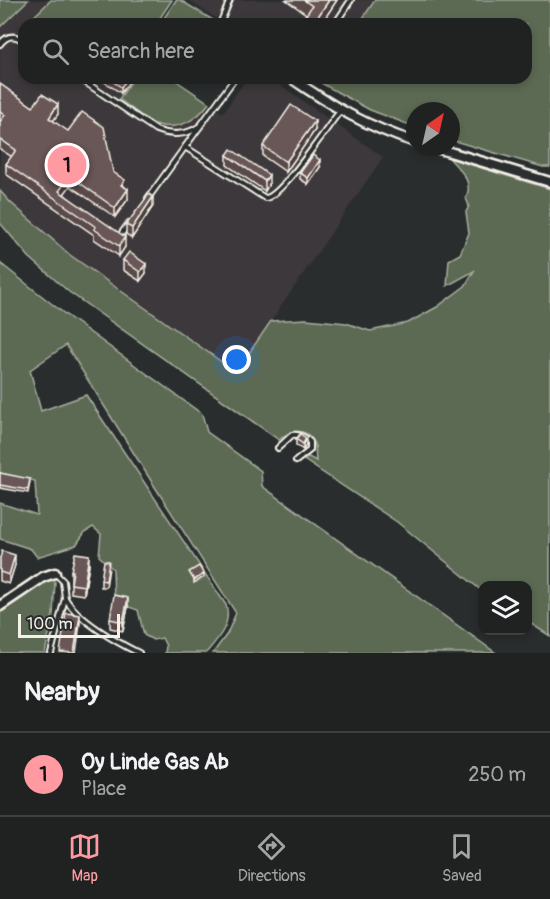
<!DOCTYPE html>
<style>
:root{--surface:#202222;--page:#2d2f2f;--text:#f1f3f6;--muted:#a2a4a5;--line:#3d3f40;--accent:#ff9aa2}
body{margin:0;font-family:Pangolin,sans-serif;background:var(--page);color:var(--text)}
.controls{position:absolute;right:18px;bottom:18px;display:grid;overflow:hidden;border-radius:12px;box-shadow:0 3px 9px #0003}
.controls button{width:54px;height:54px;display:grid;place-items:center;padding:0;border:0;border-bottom:2px solid var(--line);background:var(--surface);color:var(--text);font:30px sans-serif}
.compass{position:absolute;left:406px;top:102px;width:54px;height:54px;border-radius:50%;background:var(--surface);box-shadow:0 3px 9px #0003;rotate:34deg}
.scale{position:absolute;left:18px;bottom:15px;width:102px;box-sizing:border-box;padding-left:6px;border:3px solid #f4f1e8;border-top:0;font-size:16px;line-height:21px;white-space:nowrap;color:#f4f1e8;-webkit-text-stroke:4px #2a2d2e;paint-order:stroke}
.you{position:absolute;left:237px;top:360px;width:21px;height:21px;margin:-15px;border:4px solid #fff;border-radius:50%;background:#1a73e8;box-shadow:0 0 0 9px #1a73e833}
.badge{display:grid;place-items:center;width:39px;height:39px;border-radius:50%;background:var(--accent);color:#111;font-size:20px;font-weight:700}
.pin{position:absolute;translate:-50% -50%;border:3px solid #fff;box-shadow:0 2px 6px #0006}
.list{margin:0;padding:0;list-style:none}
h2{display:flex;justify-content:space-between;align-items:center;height:78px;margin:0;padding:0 24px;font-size:26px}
h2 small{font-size:20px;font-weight:400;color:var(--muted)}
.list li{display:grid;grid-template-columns:39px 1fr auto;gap:18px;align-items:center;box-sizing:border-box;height:84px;padding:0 24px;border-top:2px solid var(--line)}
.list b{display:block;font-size:22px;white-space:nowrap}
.list p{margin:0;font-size:20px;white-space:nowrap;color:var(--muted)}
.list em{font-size:20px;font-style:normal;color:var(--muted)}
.icon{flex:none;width:33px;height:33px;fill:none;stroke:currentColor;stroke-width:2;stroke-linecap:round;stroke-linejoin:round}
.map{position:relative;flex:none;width:550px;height:653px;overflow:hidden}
.search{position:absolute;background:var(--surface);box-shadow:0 3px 9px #0003;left:18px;right:18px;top:18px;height:66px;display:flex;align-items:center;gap:15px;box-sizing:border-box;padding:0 21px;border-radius:18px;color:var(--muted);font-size:22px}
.sheet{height:162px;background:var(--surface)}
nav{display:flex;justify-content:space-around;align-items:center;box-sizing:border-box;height:84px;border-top:2px solid var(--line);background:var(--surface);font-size:16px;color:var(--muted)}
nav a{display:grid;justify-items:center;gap:3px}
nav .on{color:var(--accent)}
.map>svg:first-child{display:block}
.built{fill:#3d393a}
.green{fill:#5b6a53;stroke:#a8ae9e;stroke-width:1.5}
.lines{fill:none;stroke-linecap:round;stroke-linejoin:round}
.service-casing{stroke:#f4f1e8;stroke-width:8}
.minor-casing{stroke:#f4f1e8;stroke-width:13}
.service{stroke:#2a2d2e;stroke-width:4}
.minor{stroke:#2a2d2e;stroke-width:8}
.wall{fill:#5a4a4a;stroke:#f4f1e8;stroke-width:1.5}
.shaded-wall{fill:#4a3c3c;stroke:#f4f1e8;stroke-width:1.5}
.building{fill:#695656;stroke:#f4f1e8;stroke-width:1.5}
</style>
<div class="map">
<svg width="550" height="653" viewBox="0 0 550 653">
<rect width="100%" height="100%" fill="#2a2d2e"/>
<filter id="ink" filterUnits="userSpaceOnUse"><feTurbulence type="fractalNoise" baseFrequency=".0167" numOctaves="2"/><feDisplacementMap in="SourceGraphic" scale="12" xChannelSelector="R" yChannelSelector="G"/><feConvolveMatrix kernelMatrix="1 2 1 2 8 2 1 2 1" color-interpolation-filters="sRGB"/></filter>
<g filter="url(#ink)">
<g class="built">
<path d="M28,0H58L93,24H24V78H172L223,113L247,78H270L383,157L236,372L70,255L10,202L0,191V27Z"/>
<path d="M188,0H375L359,24H225Z"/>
</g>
<g class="green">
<path d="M0,0H28L0,27Z"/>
<path d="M51,0H172L156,24H26Z"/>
<path d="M176,0H180L213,20L211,24H173L164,18Z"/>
<path d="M375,0H550V167H543L451,140V111H415V127L370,110L321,83L324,78H526V24H359Z"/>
<path d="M134,78H172L209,103C197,120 177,132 155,124C143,119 130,107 119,99Z"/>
<path d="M449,158L550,189V636L528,622V586H482V591L397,522L304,460L309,457L316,461C315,457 316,450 315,446C309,426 291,429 279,440L69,292L29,257L0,223V191L10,202L70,255L236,372L271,321L306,319L346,323L370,331L408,323L437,307L465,286L474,271L447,286L449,260L460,254L469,233L466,212L469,206L466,198C474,181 460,170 449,158Z"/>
<path d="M0,263L66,315L202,414L207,432L261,471L262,486L496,653H213L227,634L236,613L155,487L66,345L30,370L41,411L86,395L226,605C232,624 218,639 206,653H165L166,646L162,638L153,640L144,635L138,610L114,602L113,569L99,556L101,534L93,527L85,532L76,545L37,557L31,549L0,539V503L37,515L35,481L0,473Z"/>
<path d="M50,579L55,582L53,615L45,653H0V613Z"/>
</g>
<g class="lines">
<g class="service-casing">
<g id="service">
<path d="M220,24L230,0"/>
<path d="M335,24L351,0"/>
<path d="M0,44C7,35 14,34 24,41"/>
<path d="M79,78L156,130C172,136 186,136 200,126"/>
<path d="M185,147L265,198C281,198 327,127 340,111"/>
<path d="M148,198L235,78"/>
<path d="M119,237L129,223"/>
<path d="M278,448L292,435C299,434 305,437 310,442V450L296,461"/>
<path d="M65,598C78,620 116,642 139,653"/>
<path d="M51,653L65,598L63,581L55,573"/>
</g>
</g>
<g class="minor-casing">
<g id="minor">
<path d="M291,78C333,107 366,126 415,142"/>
<path d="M433,147L550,182"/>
<path d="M0,606L43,577L55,573"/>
</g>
</g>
<use href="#service" class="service"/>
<use href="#minor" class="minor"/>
</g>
<g class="wall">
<path d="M286,0H337L321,24H300L306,14Z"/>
<path d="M103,78H132L121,93L103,81Z"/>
<path d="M0,84L33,107L58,114L53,121L113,172L125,187L128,199L115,217L70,186L64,194L125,247L119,256L94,239V235L6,174V164L12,157L0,149Z"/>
<path d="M315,130L286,172L263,156V146Z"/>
<path d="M227,155L269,184L265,191L227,165Z"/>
<path d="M320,167L308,184L300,179V173Z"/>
<path d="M153,206L132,238L126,234V225Z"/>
<path d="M123,260L146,273L140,281L123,270Z"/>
<path d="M296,439L306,444L303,450L296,445Z"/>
<path d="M0,473L30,482L28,493L0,488Z"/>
<path d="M0,558L15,565L9,584L0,581Z"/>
<path d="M89,565L84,595L71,593V571Z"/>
<path d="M109,568L106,587H101V580Z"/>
<path d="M128,607L123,631L110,628V619Z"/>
</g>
<g class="shaded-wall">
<path d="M329,0H337L321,24H313Z"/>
<path d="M128,78H132L121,93V87Z"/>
<path d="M58,104V114L49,127V118Z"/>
<path d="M315,121V130L286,172V162Z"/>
<path d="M320,160V167L308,184V178Z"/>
<path d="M269,175V184L265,191V181Z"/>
<path d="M70,176V186L59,201V191Z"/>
<path d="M128,189V199L115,217V208Z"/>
<path d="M153,197V206L132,238V228Z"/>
<path d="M125,237V247L119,256V246Z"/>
<path d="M146,264V273L140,281V272Z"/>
<path d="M306,438V444L303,450V444Z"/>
<path d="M15,555V565L9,584V575Z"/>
<path d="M89,555V565L84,595V586Z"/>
<path d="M204,574V577L194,583V580Z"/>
<path d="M128,598V607L123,631V622Z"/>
<path d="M80,615V624L76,653H74Z"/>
</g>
<g class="building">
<path d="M304,0H329L313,24H300L312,6Z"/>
<path d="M108,78H128L121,87Z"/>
<path d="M0,84L33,107L42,94L58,104L49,118L68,131L82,112L104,127L113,172L125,180L121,185L128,189L115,208L70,176L59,191L125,237L119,246L94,229L96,227L6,164L16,150L0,139V122L5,115L0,111Z"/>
<path d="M291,105L315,121L286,162L263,146Z"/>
<path d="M231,149L269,175L265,181L227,155Z"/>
<path d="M313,155L320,160L308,178L300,173Z"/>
<path d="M149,194L153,197L132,228L126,225Z"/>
<path d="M129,252L146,264L140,272L123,260Z"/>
<path d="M300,434L306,438L303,444L296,439Z"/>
<path d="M0,473L30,479L28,490L0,485Z"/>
<path d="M2,551L15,555L9,575L0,572V558Z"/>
<path d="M75,553L89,555L84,586L71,584L73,571H71Z"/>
<path d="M104,561H109L106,581L101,580Z"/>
<path d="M199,566L204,574L194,580L189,572Z"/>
<path d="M114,595L128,598L123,622L110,619Z"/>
<path d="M66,613L80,615L74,653L60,652Z"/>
</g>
</g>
</svg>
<div class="controls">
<button><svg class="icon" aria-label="layers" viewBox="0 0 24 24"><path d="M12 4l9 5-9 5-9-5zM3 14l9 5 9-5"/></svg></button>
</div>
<svg class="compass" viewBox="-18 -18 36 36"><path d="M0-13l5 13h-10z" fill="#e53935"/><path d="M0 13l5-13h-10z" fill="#a2a4a5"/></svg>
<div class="scale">100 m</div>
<div class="you"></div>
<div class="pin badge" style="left:67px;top:165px">1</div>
<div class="search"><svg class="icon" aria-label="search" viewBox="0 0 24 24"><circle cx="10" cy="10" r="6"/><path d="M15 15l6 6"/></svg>Search here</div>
</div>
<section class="sheet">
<h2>Nearby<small></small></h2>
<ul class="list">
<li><span class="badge">1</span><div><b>Oy Linde Gas Ab</b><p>Place</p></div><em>250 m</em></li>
</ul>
</section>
<nav>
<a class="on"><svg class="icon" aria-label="map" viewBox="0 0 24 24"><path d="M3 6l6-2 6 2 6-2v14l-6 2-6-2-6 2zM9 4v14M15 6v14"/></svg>Map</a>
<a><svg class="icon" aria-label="directions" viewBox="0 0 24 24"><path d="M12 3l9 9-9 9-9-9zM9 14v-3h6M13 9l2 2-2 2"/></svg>Directions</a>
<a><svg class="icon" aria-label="saved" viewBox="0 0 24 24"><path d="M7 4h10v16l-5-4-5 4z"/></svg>Saved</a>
</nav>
